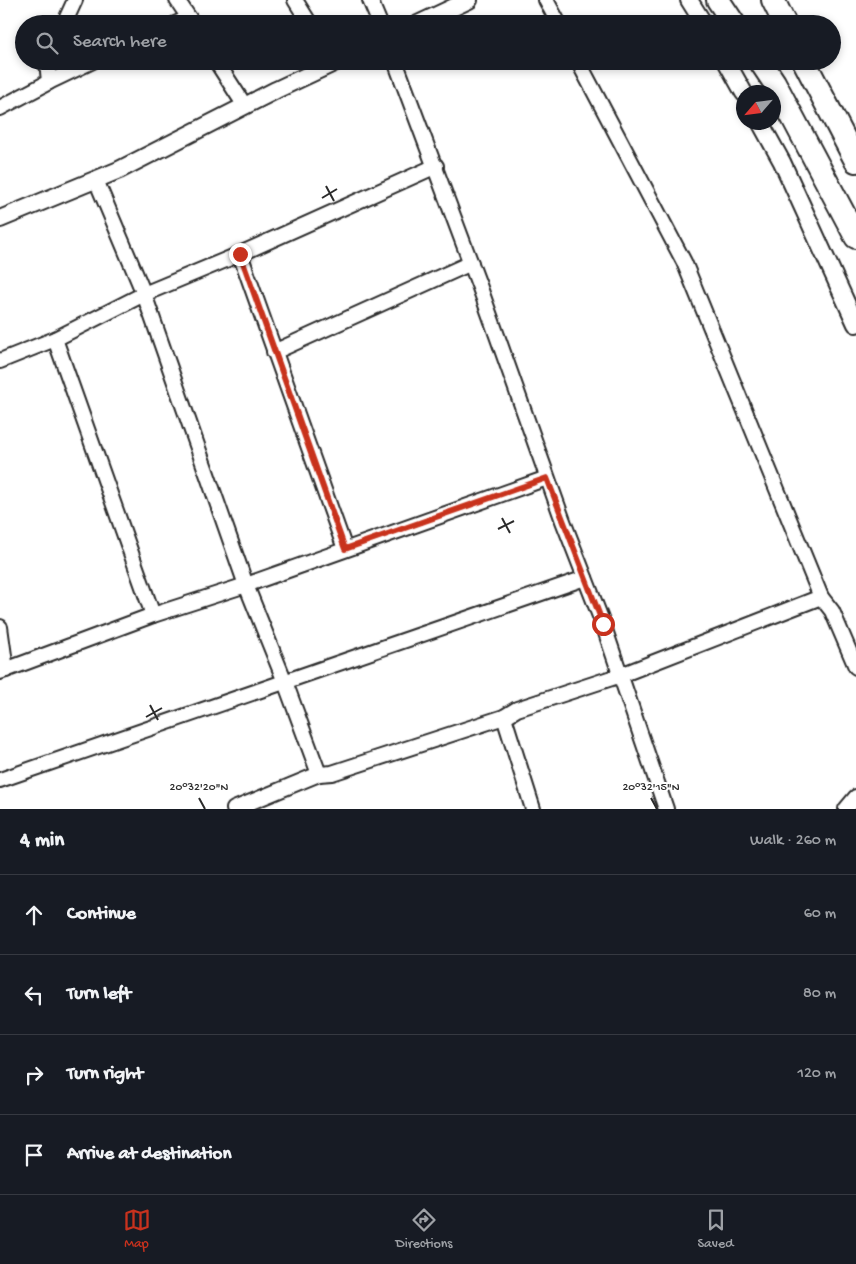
<!DOCTYPE html>
<meta charset="utf-8">
<style>
:root{--surface:#171b24;--page:#242831;--text:#f1f3f6;--muted:#9ea1a6;--line:#363941;--accent:#c8321e}
body{margin:0;font-family:"Gochi Hand",sans-serif;background:var(--page);color:var(--text)}
.compass{position:absolute;left:736px;top:85px;width:45px;height:45px;border-radius:50%;background:var(--surface);box-shadow:0 2px 8px #0003;rotate:242deg}
.stop{position:absolute;width:15px;height:15px;margin:-11px;border:4px solid #c8321e;border-radius:50%;background:#fff}
.stop.end{background:#c8321e;border-color:#fff;box-shadow:0 1px 5px #0008}
.list{margin:0;padding:0;list-style:none}
h2{display:flex;justify-content:space-between;align-items:center;height:65px;margin:0;padding:0 20px;font-size:21px}
h2 small{font-size:16px;font-weight:400;color:var(--muted)}
.list li{display:grid;grid-template-columns:32px 1fr auto;gap:15px;align-items:center;box-sizing:border-box;height:80px;padding:0 20px;border-top:1px solid var(--line)}
.list b{display:block;font-size:19px;white-space:nowrap}
.list em{font-size:16px;font-style:normal;color:var(--muted)}
.icon{flex:none;width:28px;height:28px;fill:none;stroke:currentColor;stroke-width:2;stroke-linecap:round;stroke-linejoin:round}
.map{position:relative;flex:none;width:856px;height:809px;overflow:hidden}
.search{position:absolute;background:var(--surface);box-shadow:0 2px 8px #0003;left:15px;right:15px;top:15px;height:55px;display:flex;align-items:center;gap:12px;box-sizing:border-box;padding:0 18px;border-radius:28px;color:var(--muted);font-size:19px}
.sheet{height:385px;background:var(--surface)}
nav{display:flex;justify-content:space-around;align-items:center;box-sizing:border-box;height:70px;border-top:1px solid var(--line);background:var(--surface);font-size:14px;color:var(--muted)}
nav a{display:grid;justify-items:center;gap:2px}
nav .on{color:var(--accent)}
.map>svg:first-child{display:block}
.lines{fill:none;stroke-linecap:round;stroke-linejoin:round}
.minor-casing{stroke:#2b2b2b;stroke-width:18}
.tertiary-casing{stroke:#2b2b2b;stroke-width:20}
.trunk-casing{stroke:#2b2b2b;stroke-width:26}
.minor{stroke:#fff;stroke-width:14}
.tertiary{stroke:#fff;stroke-width:16}
.trunk{stroke:#fff;stroke-width:22}
.route{stroke:#c8321e;stroke-width:6}
.ticks{fill:none;stroke:#2b2b2b;stroke-width:2}
.ticks-label{font-size:12px;text-anchor:middle;fill:#2b2b2b;stroke:#fff;stroke-width:4;stroke-linejoin:round;paint-order:stroke}
</style>
<div class="map">
<svg width="856" height="809" viewBox="0 0 856 809">
<rect width="100%" height="100%" fill="#fff"/>
<filter id="ink" filterUnits="userSpaceOnUse"><feTurbulence type="fractalNoise" baseFrequency=".02" numOctaves="2"/><feDisplacementMap in="SourceGraphic" scale="10" xChannelSelector="R" yChannelSelector="G"/><feConvolveMatrix kernelMatrix="1 2 1 2 8 2 1 2 1" color-interpolation-filters="sRGB"/></filter>
<g filter="url(#ink)">
<g class="lines">
<g class="minor-casing">
<g id="minor">
<path d="M177,0L193,24"/>
<path d="M295,0L310,24"/>
<path d="M370,0L380,24"/>
<path d="M546,0L559,24"/>
<path d="M64,24L75,0"/>
<path d="M175,24L189,18"/>
<path d="M47,61L49,82"/>
<path d="M216,61L245,106"/>
<path d="M395,61L479,285L563,521L603,624L666,809"/>
<path d="M578,61L684,262L821,597L832,611L856,667"/>
<path d="M0,108L49,82L93,61"/>
<path d="M96,180L144,294L246,585L285,682L319,774"/>
<path d="M240,254L345,549"/>
<path d="M55,339L153,615"/>
<path d="M274,352L471,263"/>
<path d="M0,361L55,339L144,294L240,254L436,166"/>
<path d="M0,627L6,670"/>
<path d="M0,672L153,615L246,585L547,478"/>
<path d="M504,717L533,809"/>
<path d="M0,780L585,578"/>
<path d="M234,809L319,774L332,773L504,717L517,709L621,675L821,597"/>
<path d="M846,809L856,797"/>
</g>
</g>
<g class="tertiary-casing">
<g id="tertiary">
<path d="M689,0L704,24"/>
<path d="M418,24L469,0"/>
<path d="M726,61L744,93"/>
<path d="M760,122L782,162L856,324"/>
<path d="M0,219L119,170L276,90L338,61"/>
</g>
</g>
<g class="trunk-casing">
<g id="trunk">
<path d="M718,0L734,24"/>
<path d="M773,0L785,24"/>
<path d="M760,61L774,82L856,237"/>
<path d="M804,61L856,161"/>
</g>
</g>
<use href="#minor" class="minor"/>
<use href="#tertiary" class="tertiary"/>
<use href="#trunk" class="trunk"/>
</g>
</g>
<g class="lines" filter="url(#ink)">
<path class="route" d="M240,254L345,549L547,478L603,624"/>
</g>
<path class="ticks" d="M326,186L334,201M322,198L337,189M502,518L510,533M498,529L514,521M150,705L158,720M146,717L162,708M199,798L205,809M651,798L657,809"/>
<g class="ticks-label">
<text x="199" y="790">20°32'20"N</text>
<text x="651" y="790">20°32'15"N</text>
</g>
</svg>
<svg class="compass" viewBox="-18 -18 36 36"><path d="M0-13l5 13h-10z" fill="#e53935"/><path d="M0 13l5-13h-10z" fill="#9ea1a6"/></svg>
<div class="stop" style="left:603px;top:624px"></div>
<div class="stop end" style="left:240px;top:254px"></div>
<div class="search"><svg class="icon" aria-label="search" viewBox="0 0 24 24"><circle cx="10" cy="10" r="6"/><path d="M15 15l6 6"/></svg>Search here</div>
</div>
<section class="sheet">
<h2>4 min<small>Walk · 260 m</small></h2>
<ul class="list">
<li><svg class="icon" aria-label="ahead" viewBox="0 0 24 24"><path d="M12 20V5M6 11l6-6 6 6"/></svg><div><b>Continue</b></div><em>60 m</em></li>
<li><svg class="icon" aria-label="left" viewBox="0 0 24 24"><path d="M17 20v-9H6M10 6l-5 5 5 5"/></svg><div><b>Turn left</b></div><em>80 m</em></li>
<li><svg class="icon" aria-label="right" viewBox="0 0 24 24"><path d="M7 20v-9h11M14 6l5 5-5 5"/></svg><div><b>Turn right</b></div><em>120 m</em></li>
<li><svg class="icon" aria-label="arrive" viewBox="0 0 24 24"><path d="M6 21V4h12l-3 4 3 4H6"/></svg><div><b>Arrive at destination</b></div></li>
</ul>
</section>
<nav>
<a class="on"><svg class="icon" aria-label="map" viewBox="0 0 24 24"><path d="M3 6l6-2 6 2 6-2v14l-6 2-6-2-6 2zM9 4v14M15 6v14"/></svg>Map</a>
<a><svg class="icon" aria-label="directions" viewBox="0 0 24 24"><path d="M12 3l9 9-9 9-9-9zM9 14v-3h6M13 9l2 2-2 2"/></svg>Directions</a>
<a><svg class="icon" aria-label="saved" viewBox="0 0 24 24"><path d="M7 4h10v16l-5-4-5 4z"/></svg>Saved</a>
</nav>
